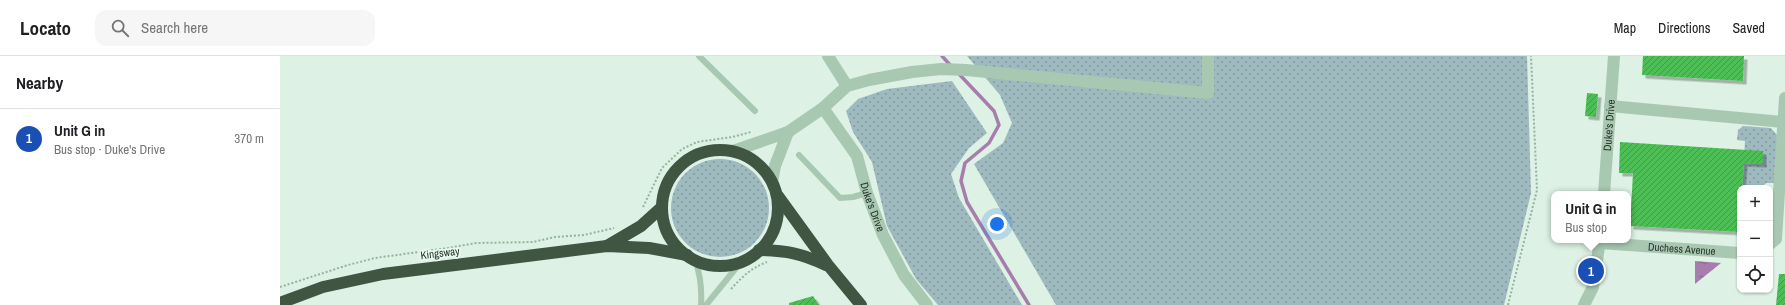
<!DOCTYPE html>
<meta charset="utf-8">
<style>
:root{--surface:#fff;--page:#f6f6f6;--text:#202124;--muted:#757577;--line:#e0e0e0;--accent:#4f2155}
body{margin:0;font-family:"Archivo Narrow",sans-serif;background:var(--page);color:var(--text)}
.controls{position:absolute;right:12px;bottom:12px;display:grid;overflow:hidden;border-radius:8px;box-shadow:0 1px 3px #0004}
.controls button{width:36px;height:36px;display:grid;place-items:center;padding:0;border:0;border-bottom:1px solid var(--line);background:var(--surface);color:var(--text);font:20px sans-serif}
.you{position:absolute;left:717px;top:168px;width:14px;height:14px;margin:-10px;border:3px solid #fff;border-radius:50%;background:#1a73e8;box-shadow:0 0 0 6px #1a73e833}
.badge{display:grid;place-items:center;width:26px;height:26px;border-radius:50%;background:var(--accent);color:#fff;font-size:13px;font-weight:700}
.pin{position:absolute;translate:-50% -50%;border:2px solid #fff;box-shadow:0 1px 4px #0006}
.popup{position:absolute;left:1271px;top:135px;width:80px;height:52px;box-sizing:border-box;display:grid;place-content:center;border-radius:8px;background:var(--surface);filter:drop-shadow(0 1px 3px #0005);font-size:13px;white-space:nowrap;color:var(--muted)}
.popup b{font-size:15px;color:var(--text)}
.popup::after{content:'';position:absolute;left:50%;top:100%;margin-left:-8px;border:8px solid transparent;border-top-color:var(--surface)}
.list{margin:0;padding:0;list-style:none}
h2{display:flex;justify-content:space-between;align-items:center;height:52px;margin:0;padding:0 16px;font-size:17px}
h2 small{font-size:13px;font-weight:400;color:var(--muted)}
.list li{display:grid;grid-template-columns:26px 1fr auto;gap:12px;align-items:center;box-sizing:border-box;height:60px;padding:0 16px;border-top:1px solid var(--line)}
.list b{display:block;font-size:15px;white-space:nowrap}
.list p{margin:0;font-size:13px;white-space:nowrap;color:var(--muted)}
.list em{font-size:13px;font-style:normal;color:var(--muted)}
.icon{flex:none;width:22px;height:22px;fill:none;stroke:currentColor;stroke-width:2;stroke-linecap:round;stroke-linejoin:round}
.map{position:relative;flex:none;width:1505px;height:249px;overflow:hidden}
header{display:flex;align-items:center;gap:24px;box-sizing:border-box;height:56px;padding:0 20px;background:var(--surface);border-bottom:1px solid var(--line)}
header strong{font-size:19px}
nav{display:flex;gap:22px;margin-inline-start:auto;font-size:14px}
.search{width:280px;height:36px;background:var(--page);display:flex;align-items:center;gap:10px;box-sizing:border-box;padding:0 14px;border-radius:12px;color:var(--muted);font-size:15px}
main{display:flex}
aside{flex:1;background:var(--surface)}
.map>svg:first-child{display:block}
.grass{fill:url(#grass-dots)}
.water{fill:url(#water-ripples)}
.lines{fill:none;stroke-linecap:round;stroke-linejoin:round}
.stream{stroke:#a67dac;stroke-width:3.5}
.building{fill:url(#building-hatch);filter:url(#shadow)}
.path{stroke:#94b49c;stroke-width:2;stroke-dasharray:2 2;stroke-linecap:butt}
.lane{stroke:#a9c8b2;stroke-width:6}
.street{stroke:#a9c8b2;stroke-width:12}
.highway{stroke:#405643;stroke-width:12}
.labels{text-anchor:middle;dominant-baseline:central;stroke-width:3.5;stroke-linejoin:round;paint-order:stroke}
.street-label{font-size:11px;fill:#29362b;stroke:#e9f9ef}
</style>
<header>
<strong>Locato</strong>
<div class="search"><svg class="icon" aria-label="search" viewBox="0 0 24 24"><circle cx="10" cy="10" r="6"/><path d="M15 15l6 6"/></svg>Search here</div>
<nav><a>Map</a><a>Directions</a><a>Saved</a></nav>
</header>
<main>
<aside>
<h2>Nearby<small></small></h2>
<ul class="list">
<li><span class="badge" style="background:#1a4fb4">1</span><div><b>Unit G in</b><p>Bus stop · Duke's Drive</p></div><em>370 m</em></li>
</ul>
</aside>
<div class="map">
<svg width="1505" height="249" viewBox="0 0 1505 249">
<defs>
<pattern id="grass-dots" width="8" height="8" patternUnits="userSpaceOnUse"><rect width="8" height="8" fill="#9ebabf"/><path d="M2 2h.1M6 6h.1" fill="none" stroke="#81989b" stroke-width="1.8" stroke-linecap="round"/></pattern>
<pattern id="water-ripples" width="26" height="14" patternUnits="userSpaceOnUse"><rect width="26" height="14" fill="#a67dac"/><path d="M2 4q2-2 4 0t4 0M15 11q2-2 4 0t4 0" fill="none" stroke="#87678c"/></pattern>
<pattern id="building-hatch" width="6" height="6" patternUnits="userSpaceOnUse"><rect width="6" height="6" fill="#4dbe54"/><path d="M-1 1l2-2M0 6l6-6M5 7l2-2" fill="none" stroke="#409b46"/></pattern>
<filter id="shadow"><feDropShadow dx="3.5" dy="3.5" stdDeviation="0" flood-color="#0004"/></filter>
</defs>
<rect width="100%" height="100%" fill="#ddf1e4"/>
<g class="grass">
<path d="M687,0H1247L1251,137L1224,249H776L694,108L723,87L732,67L720,39Z"/>
<path d="M672,25L707,77L689,92L671,118L679,142L742,249H658L636,223L607,170L592,106L573,76L566,55L578,43L607,33Z"/>
<path d="M1463,70L1491,72L1497,79V127H1486L1481,132H1462L1465,85L1457,84L1458,74Z"/>
<circle cx="440" cy="152" r="49"/>
</g>
<path class="water" d="M1415,205L1441,207L1415,228Z"/>
<g class="lines">
<g class="stream">
<path d="M662,0L671,10"/>
<path d="M679,18L714,55L719,69L709,87L685,107L681,125L687,146L749,249"/>
</g>
</g>
<g class="building">
<path d="M1363,0H1464L1463,25L1362,19Z"/>
<path d="M1307,37L1318,38L1316,61L1305,60Z"/>
<path d="M1340,86L1483,95V108L1464,107L1462,132H1460V176L1350,170L1353,117H1339Z"/>
<path d="M1499,218H1505V249H1496Z"/>
<path d="M533,240L539,249H509V247Z"/>
</g>
<g class="lines">
<g class="path">
<path d="M363,151L382,112L402,93L417,86L452,81L471,76"/>
<path d="M0,231L68,209L95,202L168,192L196,187L253,186L275,181L304,179L334,172"/>
<path d="M451,233C462,221 471,212 487,206"/>
<path d="M1228,249L1257,134L1251,0"/>
</g>
<g class="lane">
<path d="M419,0L475,55"/>
<path d="M519,99L560,142L573,141L587,137"/>
<path d="M415,204C421,220 422,233 421,249"/>
<path d="M426,249L461,206"/>
</g>
<g class="street">
<path d="M548,0L567,30"/>
<path d="M1330,50L1503,66"/>
<path id="s1" d="M543,52L577,100L587,137L603,179L624,219L647,249"/>
<path d="M453,95L508,76L543,52L567,30L589,24L632,16L661,13L686,14L928,37V0"/>
<path d="M492,126L495,110L508,76"/>
<path id="s2" d="M1324,138L1334,0"/>
<path id="s3" d="M1320,187L1460,197"/>
<path d="M1490,188L1496,183L1505,42"/>
<path d="M1304,249L1313,231L1320,184"/>
</g>
<g class="highway">
<circle cx="440" cy="152" r="58"/>
<path d="M498,140L548,209L581,249"/>
<path d="M327,190L361,170L382,151"/>
<path d="M479,194C508,195 520,197 546,209"/>
<path d="M0,247L43,231L103,218L327,190L369,192L407,199"/>
</g>
</g>
<g class="labels">
<g class="street-label">
<text stroke="none"><textPath href="#s2" startOffset="69">Duke's Drive</textPath></text>
<text stroke="none"><textPath href="#s1" startOffset="112">Duke's Drive</textPath></text>
<text stroke="none"><textPath href="#s3" startOffset="82">Duchess Avenue</textPath></text>
<text transform="translate(160 197) rotate(-7)">Kingsway</text>
</g>
</g>
</svg>
<div class="controls">
<button>+</button>
<button>−</button>
<button><svg class="icon" aria-label="locate" viewBox="0 0 24 24"><circle cx="12" cy="12" r="6"/><path d="M12 2v4M12 18v4M2 12h4M18 12h4"/></svg></button>
</div>
<div class="you"></div>
<div class="pin badge" style="left:1311px;top:215px;background:#1a4fb4">1</div>
<div class="popup"><b>Unit G in</b>Bus stop</div>
</div>
</main>
